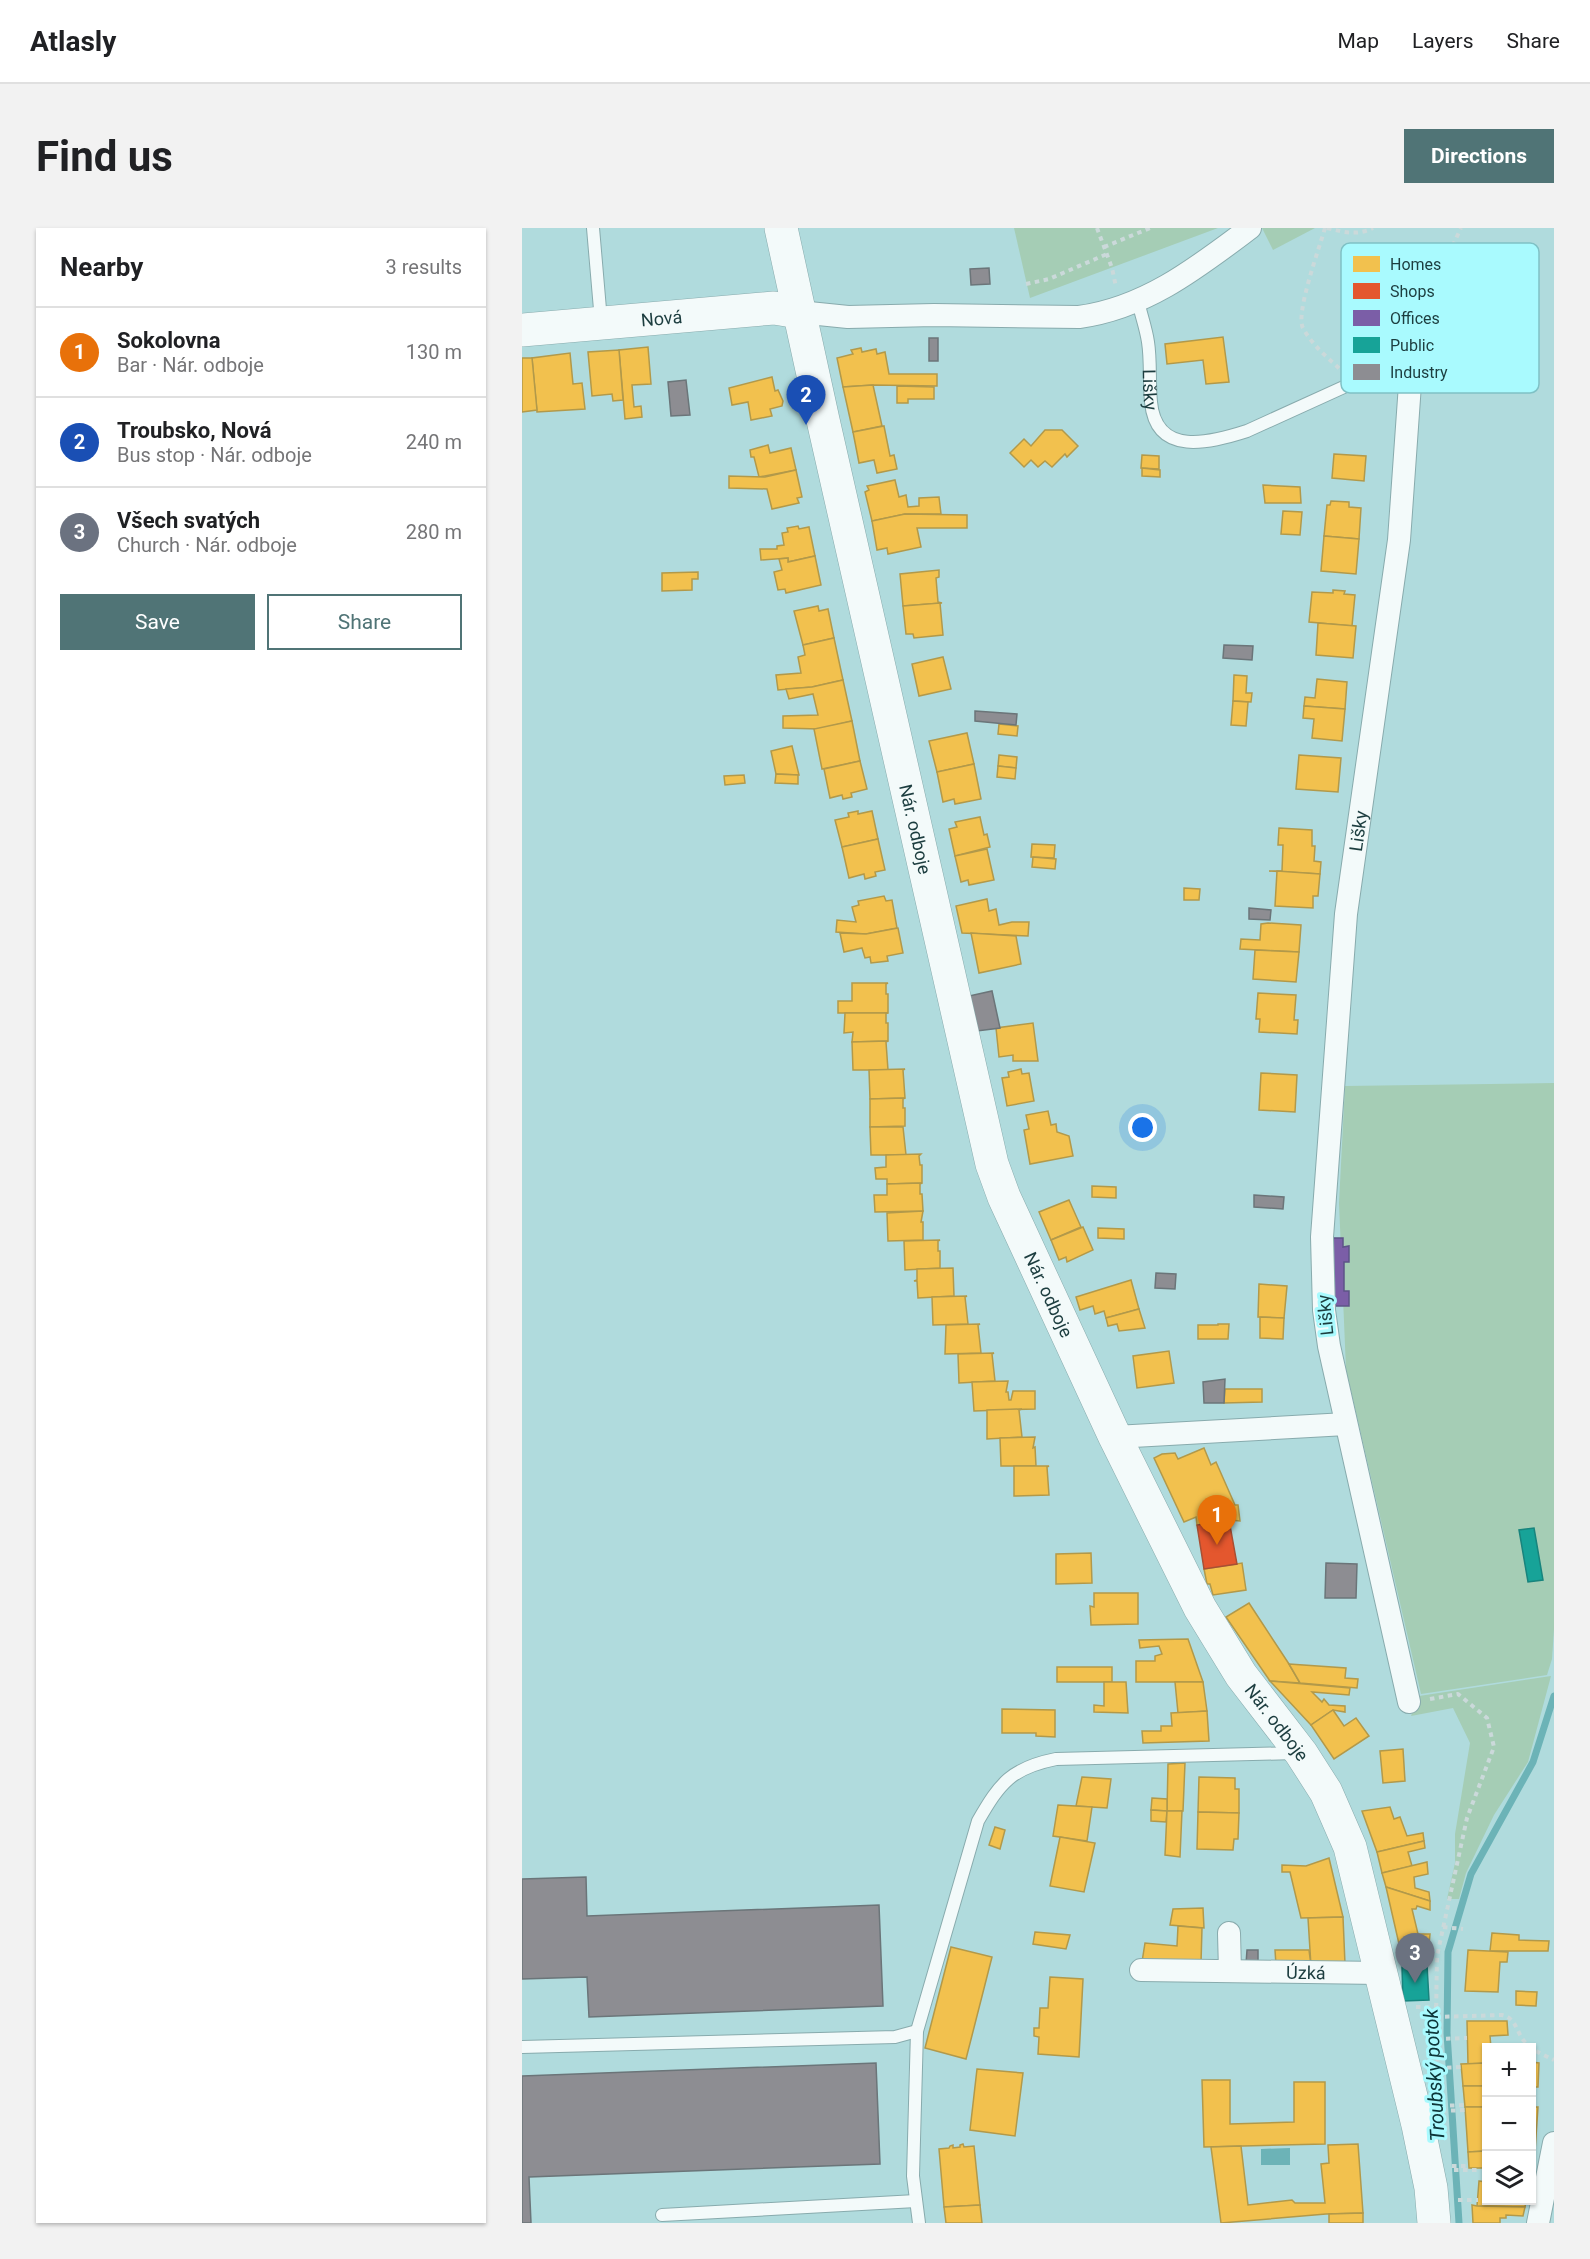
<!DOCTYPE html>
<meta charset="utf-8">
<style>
:root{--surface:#fff;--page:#f2f2f2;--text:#202124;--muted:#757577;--line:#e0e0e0;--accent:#507476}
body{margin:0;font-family:Roboto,sans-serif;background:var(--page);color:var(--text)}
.controls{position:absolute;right:18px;bottom:18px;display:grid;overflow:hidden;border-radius:0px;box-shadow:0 2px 4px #0004}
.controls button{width:54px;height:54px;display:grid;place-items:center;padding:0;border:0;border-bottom:2px solid var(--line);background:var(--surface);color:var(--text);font:30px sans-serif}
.you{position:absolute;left:621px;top:900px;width:21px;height:21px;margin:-15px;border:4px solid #fff;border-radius:50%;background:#1a73e8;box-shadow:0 0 0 9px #1a73e833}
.badge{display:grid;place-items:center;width:39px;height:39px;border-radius:50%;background:var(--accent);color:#fff;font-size:20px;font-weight:700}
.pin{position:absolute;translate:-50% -50px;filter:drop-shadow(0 2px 3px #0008)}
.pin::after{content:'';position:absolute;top:32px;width:21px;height:18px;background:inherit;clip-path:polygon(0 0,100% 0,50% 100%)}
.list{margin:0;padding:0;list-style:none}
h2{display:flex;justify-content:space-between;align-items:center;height:78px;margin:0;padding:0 24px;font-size:26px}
h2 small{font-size:20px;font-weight:400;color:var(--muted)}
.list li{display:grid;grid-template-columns:39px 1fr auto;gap:18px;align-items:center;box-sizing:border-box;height:90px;padding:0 24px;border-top:2px solid var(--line)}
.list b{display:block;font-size:22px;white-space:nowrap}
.list p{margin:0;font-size:20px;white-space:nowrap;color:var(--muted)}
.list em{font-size:20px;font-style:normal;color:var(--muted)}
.actions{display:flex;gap:12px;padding:18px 24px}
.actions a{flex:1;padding:14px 0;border:2px solid var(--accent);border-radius:0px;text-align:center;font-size:21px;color:var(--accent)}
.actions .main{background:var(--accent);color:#fff}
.icon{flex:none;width:33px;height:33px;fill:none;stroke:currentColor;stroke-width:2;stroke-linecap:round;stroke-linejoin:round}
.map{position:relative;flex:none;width:1032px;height:1995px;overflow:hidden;border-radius:0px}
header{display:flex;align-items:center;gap:36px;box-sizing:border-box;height:84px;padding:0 30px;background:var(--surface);border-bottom:2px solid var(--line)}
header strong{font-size:28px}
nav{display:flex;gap:33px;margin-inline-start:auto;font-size:21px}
.intro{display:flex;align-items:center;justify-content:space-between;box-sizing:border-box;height:144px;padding:0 36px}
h1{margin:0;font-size:42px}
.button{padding:15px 27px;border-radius:0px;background:var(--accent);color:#fff;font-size:21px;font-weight:700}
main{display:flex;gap:36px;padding:0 36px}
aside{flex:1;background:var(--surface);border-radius:0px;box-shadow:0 2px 4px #0004}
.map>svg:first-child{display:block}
.green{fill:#a5cdb5}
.water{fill:#6cb3b7}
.homes{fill:#f2c14e;stroke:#b2994a;stroke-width:1.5}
.shops{fill:#e4572e;stroke:#a84f33;stroke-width:1.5}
.offices{fill:#7b5ea7;stroke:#5e5488;stroke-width:1.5}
.public{fill:#17a398;stroke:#18847d;stroke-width:1.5}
.industry{fill:#8d8d92;stroke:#6b7579;stroke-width:1.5}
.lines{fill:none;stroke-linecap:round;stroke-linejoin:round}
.stream{stroke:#6cb3b7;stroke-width:7}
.lane-casing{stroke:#88abad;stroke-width:14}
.street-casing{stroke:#88abad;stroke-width:24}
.secondary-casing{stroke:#88abad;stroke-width:34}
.path{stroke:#cbd9da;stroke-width:4;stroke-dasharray:4.5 4.5;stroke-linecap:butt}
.lane{stroke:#f3fafa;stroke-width:12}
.street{stroke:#f3fafa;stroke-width:22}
.secondary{stroke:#f3fafa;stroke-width:33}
.labels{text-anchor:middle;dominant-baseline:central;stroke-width:6;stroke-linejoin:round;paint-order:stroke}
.street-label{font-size:18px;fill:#1c3d3f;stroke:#a9fafe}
.water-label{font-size:20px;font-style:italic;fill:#0d3538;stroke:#a9fafe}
.key{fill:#a9fafe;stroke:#7fc1c5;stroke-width:1.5}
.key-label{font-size:16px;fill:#1c3d3f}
</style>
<header>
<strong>Atlasly</strong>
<nav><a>Map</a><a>Layers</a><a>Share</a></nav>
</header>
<div class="intro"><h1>Find us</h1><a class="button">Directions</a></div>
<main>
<aside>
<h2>Nearby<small>3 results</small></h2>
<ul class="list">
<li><span class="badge" style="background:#e8710a">1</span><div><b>Sokolovna</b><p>Bar · Nár. odboje</p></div><em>130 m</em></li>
<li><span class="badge" style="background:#1a4fb4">2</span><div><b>Troubsko, Nová</b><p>Bus stop · Nár. odboje</p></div><em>240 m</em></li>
<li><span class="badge" style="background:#6b7280">3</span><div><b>Všech svatých</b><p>Church · Nár. odboje</p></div><em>280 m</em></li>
</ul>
<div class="actions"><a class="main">Save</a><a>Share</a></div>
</aside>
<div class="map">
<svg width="1032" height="1995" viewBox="0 0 1032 1995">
<rect width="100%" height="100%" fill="#b0dbdd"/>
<g class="green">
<path d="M492,0H696L508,70Z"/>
<path d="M740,0H793L751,22Z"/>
<path d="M1032,855V1401L1030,1431L1025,1447L899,1466L824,1141L817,975L823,858Z"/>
<path d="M1029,1448L1006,1534L972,1587L944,1645L937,1671H925L933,1635V1606L948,1515L931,1480L889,1488L897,1468Z"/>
</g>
<path class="water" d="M768,1920V1937H739V1921Z"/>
<g class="homes">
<path d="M701,109L707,154L684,156L681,132L645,136L643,116Z"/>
<path d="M126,119L129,156L110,157L112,179L119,178L120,189L103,191L97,122Z"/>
<path d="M339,120L340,124L354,121L355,126L363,124L367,146H415V158L351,157L321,159L315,130L331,126L329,122Z"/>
<path d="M97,122L101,172L91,173L90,166L70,168L66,124Z"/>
<path d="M48,125L51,156L60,155L63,181L15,184L10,130Z"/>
<path d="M0,130H10L15,182L0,184Z"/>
<path d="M250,149L253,163L256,162L261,173L260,178L248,181L250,188L229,192L226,174L210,177L207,160Z"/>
<path d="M351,157L360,198L331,204L321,159Z"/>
<path d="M375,158L412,159V171H386V175H375Z"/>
<path d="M362,198L368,228L372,227L375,241L355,245L352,232L337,235L331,204Z"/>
<path d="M523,202H540L556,218L545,229L543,226L530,239L523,233L516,239L509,232L502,239L488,225L502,211L509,218Z"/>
<path d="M246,217L248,225L269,220L274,242L237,249L232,229H229L228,222Z"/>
<path d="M812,226L844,228L842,253L810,250Z"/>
<path d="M620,227L637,228V241L619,240Z"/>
<path d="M620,240L638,242V249L620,248Z"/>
<path d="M274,242L280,269L275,270L277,275L250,281L245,261L207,260V248L243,249Z"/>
<path d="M373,252L377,269L384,267L386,279L397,278V270L417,269L419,286H383L350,293L343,264L347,262L345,258Z"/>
<path d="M741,257L778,259L779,275H743Z"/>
<path d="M809,273L827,274V279L839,280L837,311L802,308L805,277H808Z"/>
<path d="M761,283L780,284L778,307L759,306Z"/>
<path d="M383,286L445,287V300H395L399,319L366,326L365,320L355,322L350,293Z"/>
<path d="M276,298L277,301L287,299L293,328L266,334V330L239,332L238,321H255V318L262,317L260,305L266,304L265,300Z"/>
<path d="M802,308L837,311L834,346L799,343Z"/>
<path d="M293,328L299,357L264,365L263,361L256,362L252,344L260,342L257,331L266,330V334Z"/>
<path d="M417,342V349L414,350L416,374L420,375L381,378L378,346Z"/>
<path d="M176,344V351H170V362L140,363V345Z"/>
<path d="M811,362L823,363L822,366L833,367L830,398L787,394L790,364L811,365Z"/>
<path d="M418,375L421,407L392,410L391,406H384L381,378Z"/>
<path d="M296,378L297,383L306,381L312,410L281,417L272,383Z"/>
<path d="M796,395L834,398L831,430L794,427Z"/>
<path d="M312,410L321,452L290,459L256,462L254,447L279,445L276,429L283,427L281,417Z"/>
<path d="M421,429L429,461L397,468L390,436Z"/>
<path d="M712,447L725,448L724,465H730L729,474L711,473Z"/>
<path d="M795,451L825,454L823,481L782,478L783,469L793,470Z"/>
<path d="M321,452L330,493L297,501L261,500V488L296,487L291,466L267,471L264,461L290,459Z"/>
<path d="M711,473L726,474L724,498L709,497Z"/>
<path d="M782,478L823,481L820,513L790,510L792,491L781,490Z"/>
<path d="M330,493L338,533L300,541L292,501Z"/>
<path d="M477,496L496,498L495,508L476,506Z"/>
<path d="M445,505L452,536L415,544L407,513Z"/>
<path d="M270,518L277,547L254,546L249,523Z"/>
<path d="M477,527L495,529L494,540L476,538Z"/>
<path d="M777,527L819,530L816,564L774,561Z"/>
<path d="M338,533L345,561L329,565L330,569L321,571L320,567L308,570L302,541Z"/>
<path d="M452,536L459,571L433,576L432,571L421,574L415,544Z"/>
<path d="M476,538L494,540L493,551L475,549Z"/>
<path d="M254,546L276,547V556L253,555Z"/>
<path d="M222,547L223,555L203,557L202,548Z"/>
<path d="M336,583V586L350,583L356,611L320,619L313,592L327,589L326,585Z"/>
<path d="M458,589L462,607L465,606L468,619L433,628L427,601L435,599L433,594Z"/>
<path d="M757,600L790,602V618H793L792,633L799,634L798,646L747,643H760L761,617H756Z"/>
<path d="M356,611L363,642L353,644L354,648L343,651L342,646L327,650L320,619Z"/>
<path d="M510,616L533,617L532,630L509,629Z"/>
<path d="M465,621L472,652L447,657L446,652L439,654L433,628Z"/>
<path d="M511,629L534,631L533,641L510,639Z"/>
<path d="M755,643L798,646L796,668H791V680L753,678Z"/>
<path d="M662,660L678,661L677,672H662Z"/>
<path d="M362,668L364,673L370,672L375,700L344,706L314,704L315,692L334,694L330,679L337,677L336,673Z"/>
<path d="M465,671L467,683L474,681L477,697L490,694H507L506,708L440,705L434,678Z"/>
<path d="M746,695L779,697L777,724L718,721L719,711L738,712L739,696Z"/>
<path d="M376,700L381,725L365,728L366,733L349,735L348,729L343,730L340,720L322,724L318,705L344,706Z"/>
<path d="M449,705L494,708L499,736L457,745Z"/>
<path d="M733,722L777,724L774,754L731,751Z"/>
<path d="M330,755H366L364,756V766H366V785H316V773H330Z"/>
<path d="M736,765L774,767L772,792H776L775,806L737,804L738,791H734Z"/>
<path d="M323,785H366H364V795H366V813L330,814L331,804L322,805Z"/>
<path d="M511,795L516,833H491V827L477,829L474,800Z"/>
<path d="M366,813L364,814L366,842H331L330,814Z"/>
<path d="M383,841L381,842L383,870L348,871L347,842Z"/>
<path d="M499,841L500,846L507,845L512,873L485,878L480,850L487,849L486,844Z"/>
<path d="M739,845L775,847L773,884L737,882Z"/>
<path d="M383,870L381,871V880H383V898L348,899V871Z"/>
<path d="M526,883L529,897L534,896L535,904L547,908L551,928L508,936L502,902L507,901L504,887Z"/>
<path d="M348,899H381L384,927H349Z"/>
<path d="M399,926L397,928L398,937H400V955L365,956V951H354L353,940L364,939V927Z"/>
<path d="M400,955L398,956V966H400L401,983L353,984L352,967H365V956Z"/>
<path d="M570,958L594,959V970L570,969Z"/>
<path d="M547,972L559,999L529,1012L517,984Z"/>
<path d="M401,983L399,994H401V1012L366,1013L365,985Z"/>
<path d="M561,999L571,1022L545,1034L544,1029L537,1032L529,1012Z"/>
<path d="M576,1000L602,1001V1011L576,1010Z"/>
<path d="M418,1012L416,1013V1023H418V1040L383,1042L382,1013Z"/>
<path d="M431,1040L432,1068L396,1070L395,1053H392L395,1052V1041Z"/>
<path d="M609,1052L617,1081L584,1090L582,1083L573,1086L571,1078L558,1082L554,1069Z"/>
<path d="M737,1056L765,1058L762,1090L736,1089Z"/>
<path d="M445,1068L443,1069L446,1096L411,1097L410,1069Z"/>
<path d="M617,1081L623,1100L597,1103L595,1096L586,1098L584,1090Z"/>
<path d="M738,1089L762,1090L761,1111L738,1110Z"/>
<path d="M458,1096L456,1097L459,1125L423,1126L424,1097Z"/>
<path d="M696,1096H707L706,1111H676V1097H696Z"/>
<path d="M647,1123L652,1155L615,1160L611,1128Z"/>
<path d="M472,1125L470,1126L473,1153L437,1155L436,1126Z"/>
<path d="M486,1153L484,1164H486L487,1172H489L491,1163H513V1181L452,1183L450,1154Z"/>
<path d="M703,1161H740V1174L702,1175Z"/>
<path d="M500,1181L497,1182L500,1209L465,1211V1182Z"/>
<path d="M513,1209L511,1220L513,1219L514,1238H479L478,1210Z"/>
<path d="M682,1220L689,1237L694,1234L713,1277H716L718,1293L707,1292L675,1297L674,1289L662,1294L632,1230L640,1226L653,1225L656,1231Z"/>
<path d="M492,1238H527L525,1239L527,1267L492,1268Z"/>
<path d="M569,1325L570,1355L534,1356V1326Z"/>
<path d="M720,1335L724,1362L691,1367L688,1356H685L682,1341Z"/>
<path d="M572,1365H616V1396L569,1397L568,1378L572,1379Z"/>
<path d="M727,1375L767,1436L778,1455L748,1453L704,1389Z"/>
<path d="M666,1411L681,1454H614V1433H633V1428L640,1426L637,1418L618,1420L617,1412Z"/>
<path d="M767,1436L824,1440L823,1450L836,1451L835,1460L778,1455Z"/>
<rect x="535" y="1439" width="55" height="15"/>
<path d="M748,1453L828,1460L827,1467L790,1464L800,1474L802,1471L807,1477L823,1478V1484L811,1482L789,1497Z"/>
<path d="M582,1454H604L606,1485L572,1484V1477L582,1478Z"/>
<path d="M653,1454H681L685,1483L656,1485Z"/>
<path d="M480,1481L533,1482V1509L514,1508V1505H480Z"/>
<path d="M811,1482L822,1498L834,1490L847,1508L812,1531L789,1497Z"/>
<path d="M685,1483L687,1513L621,1515L620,1503H639V1498H650L649,1485Z"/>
<path d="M881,1521L883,1553L861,1555L858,1523Z"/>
<path d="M663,1535L661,1583H645L646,1536Z"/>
<path d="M560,1549L589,1551L585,1580L554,1578Z"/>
<path d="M677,1549L713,1550V1561H717V1585L676,1584Z"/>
<path d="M630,1570L645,1571V1583L629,1582Z"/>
<path d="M536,1577L570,1579L565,1613L531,1608Z"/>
<path d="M868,1579L872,1591L878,1589L885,1608L901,1605L902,1613L855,1624L840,1583Z"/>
<path d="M629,1582L645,1583L644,1594L629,1593Z"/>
<path d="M645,1583H660L658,1629L643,1627Z"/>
<path d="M676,1584L717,1585L716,1611H712L711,1622L675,1621Z"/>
<path d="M473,1599L483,1602L478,1621L467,1617Z"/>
<path d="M538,1609L573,1615L562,1664L528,1658Z"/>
<path d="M902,1613L903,1620L886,1624L890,1638L860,1645L855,1624Z"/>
<path d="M807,1630L821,1689L779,1690L768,1644H760V1637L784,1638Z"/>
<path d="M905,1634L906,1646L892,1649L893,1660L907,1664L908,1673L864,1659L860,1645Z"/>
<path d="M864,1659L908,1673V1682L895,1678L894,1681H890L896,1706H908L907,1716H877Z"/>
<path d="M681,1680L682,1700L648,1697L651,1681Z"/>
<path d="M821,1689L823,1736L789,1738L786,1690Z"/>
<path d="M656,1698L680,1700L679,1735L620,1734L623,1715L655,1718Z"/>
<path d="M513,1704L548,1707L544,1721L511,1716Z"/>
<path d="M970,1705L997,1707V1712L1027,1713L1026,1723H968Z"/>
<path d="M429,1719L470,1729L444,1831L403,1820Z"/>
<path d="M753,1722H787L789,1738L754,1737Z"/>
<path d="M946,1722L986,1724L985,1734H978L976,1764L943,1763Z"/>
<path d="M528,1749L561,1751L557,1829L516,1826L517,1809L512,1808V1800H517L518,1780H526Z"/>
<path d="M994,1763L1015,1764L1014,1778L994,1777Z"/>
<path d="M945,1793H985L986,1807L968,1808L969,1820H964V1835L946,1836Z"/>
<path d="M1010,1834L1017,1835L1016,1859H1010Z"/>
<path d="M964,1835V1858H941L939,1836Z"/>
<path d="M455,1841L501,1845L493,1908L448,1902Z"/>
<path d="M680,1852H708V1896L772,1894V1854H803V1916L682,1919Z"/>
<path d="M941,1858H964V1879H943Z"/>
<path d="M943,1879H964V1923L946,1924Z"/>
<path d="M1010,1879H1016L1013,1923H1010Z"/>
<path d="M441,1916L442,1919L452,1918L458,1977L422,1979L417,1921L427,1920L428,1918L431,1917V1920L438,1919V1917Z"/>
<path d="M836,1916L841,1985L804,1986L699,1995L689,1919L719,1918L726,1977L770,1972L773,1975H803L799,1936L807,1935L806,1917Z"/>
<path d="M964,1923V1940H947L946,1924Z"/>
<path d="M957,1953L964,1954V1972H1004L1003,1979L955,1978Z"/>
<path d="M458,1977L460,1995H424L422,1979Z"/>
<path d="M950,1977L955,1978L1003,1979L1001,1988L984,1987V1990H978V1995H951Z"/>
<path d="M841,1985V1995H807V1986Z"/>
</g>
<path class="shops" d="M707,1292L715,1336L682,1341L675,1297Z"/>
<path class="offices" d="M808,1010H821V1019L827,1018V1034H822V1063H827V1078H808Z"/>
<g class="public">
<path d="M1012,1300L1021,1352L1006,1354L997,1302Z"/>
<path d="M883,1716H899L900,1732L905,1737L907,1772L881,1773L880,1739L884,1733Z"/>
</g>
<g class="industry">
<path d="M467,40L468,56L449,57L448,41Z"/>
<rect x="407" y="110" width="9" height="23"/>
<path d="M164,152L168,187L149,188L146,154Z"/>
<path d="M702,417L731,418L730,432L701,430Z"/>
<path d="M453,483L495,486L494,497L453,493Z"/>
<path d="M727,680L749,682L748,692L727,691Z"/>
<path d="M470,763L478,800L455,803L447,768Z"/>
<path d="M732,967L762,969L761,981L732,979Z"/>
<path d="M634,1045L654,1046L653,1061L633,1060Z"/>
<path d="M703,1151L702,1175H682L681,1154Z"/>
<path d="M804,1335L835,1336L834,1370H803Z"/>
<path d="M64,1649L65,1688L357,1677L361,1778L67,1789L65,1749L0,1751V1651Z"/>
<path d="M725,1722H736V1737L724,1736Z"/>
<path d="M354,1835L358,1936L7,1949L9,1995H0V1848Z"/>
</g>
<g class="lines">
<path class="stream" d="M937,1995L925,1805L926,1724L949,1646L1011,1534L1032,1468"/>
<g class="lane-casing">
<g id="lane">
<path d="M71,0L79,93"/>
<path id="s1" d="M616,73C619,87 624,100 626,114C629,133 627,154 629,174C634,229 688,215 725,203L890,128"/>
<path d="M0,1819L373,1809L395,1803"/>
<path d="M140,1987L394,1973"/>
<path d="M397,1995L391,1948L395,1803L456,1593C478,1555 489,1540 534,1531L774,1525"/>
</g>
</g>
<g class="street-casing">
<g id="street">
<path d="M277,84L326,89L412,87L557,89C624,80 676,39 728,0"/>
<path d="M593,1209L824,1196"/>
<path id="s2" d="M887,1474L807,1118L802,1082L800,1009L824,686L877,312L890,128"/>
<path d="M707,1705L708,1743"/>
<path id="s3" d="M619,1742L859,1745"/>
<path d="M1016,1995L1032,1915"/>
</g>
</g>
<g class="secondary-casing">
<g id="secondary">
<path id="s4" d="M259,0L301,192L470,936L482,969L593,1209L678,1380L719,1447L779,1525L804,1564L828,1619L896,1897L909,1960L912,1995"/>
<path id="s5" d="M0,102L252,80L277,84"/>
</g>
</g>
<g class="path">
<path d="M575,0L590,40L594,59"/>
<path d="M803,0C798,18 773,86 781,100C790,117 806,130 819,142"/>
<path d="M805,0C821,4 835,8 851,0"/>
<path d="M582,19L628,0"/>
<path d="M504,56L527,51L585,26"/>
<path d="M896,110L909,64L939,0"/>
<path d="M908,1471L936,1466L965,1490L972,1519L945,1590L915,1728L914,1789L916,1840L911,1847"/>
<path d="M921,1699L941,1701"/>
<path d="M894,1779H914"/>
<path d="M914,1789L980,1787C994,1790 994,1803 1002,1813C1009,1822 1022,1827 1032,1832"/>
<path d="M915,1811L945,1810"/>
<path d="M916,1840L940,1839"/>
<path d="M919,1878L942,1877"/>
<path d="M920,1883L943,1882"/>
<path d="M930,1938H947"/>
<path d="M932,1942H958"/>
<path d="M936,1972H956"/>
</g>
<use href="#lane" class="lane"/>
<use href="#street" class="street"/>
<use href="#secondary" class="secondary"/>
</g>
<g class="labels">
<g class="street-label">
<text stroke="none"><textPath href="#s5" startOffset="140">Nová</textPath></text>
<text stroke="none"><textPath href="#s1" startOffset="90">Lišky</textPath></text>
<text stroke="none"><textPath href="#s4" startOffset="616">Nár. odboje</textPath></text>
<text stroke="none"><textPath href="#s2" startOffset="882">Lišky</textPath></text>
<text stroke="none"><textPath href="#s4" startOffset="1102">Nár. odboje</textPath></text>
<text transform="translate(803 1087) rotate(-96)">Lišky</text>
<text stroke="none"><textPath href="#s4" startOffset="1588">Nár. odboje</textPath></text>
<text stroke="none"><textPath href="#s3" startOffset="165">Úzká</textPath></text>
</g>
<g class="water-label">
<text transform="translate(912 1847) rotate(-93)">Troubský potok</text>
</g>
</g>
<rect x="819" y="15" width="198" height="150" rx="9" class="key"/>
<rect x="831" y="28" width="27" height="16" fill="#f2c14e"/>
<rect x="831" y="55" width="27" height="16" fill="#e4572e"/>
<rect x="831" y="82" width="27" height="16" fill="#7b5ea7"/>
<rect x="831" y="109" width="27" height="16" fill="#17a398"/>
<rect x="831" y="136" width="27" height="16" fill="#8d8d92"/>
<g class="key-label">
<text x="868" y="42">Homes</text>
<text x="868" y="69">Shops</text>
<text x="868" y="96">Offices</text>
<text x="868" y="123">Public</text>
<text x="868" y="150">Industry</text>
</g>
</svg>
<div class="controls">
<button>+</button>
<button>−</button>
<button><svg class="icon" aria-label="layers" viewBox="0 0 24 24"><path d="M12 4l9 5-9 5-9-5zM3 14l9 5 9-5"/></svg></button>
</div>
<div class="you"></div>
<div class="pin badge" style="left:695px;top:1317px;background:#e8710a">1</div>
<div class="pin badge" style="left:284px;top:197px;background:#1a4fb4">2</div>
<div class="pin badge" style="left:893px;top:1755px;background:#6b7280">3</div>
</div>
</main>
